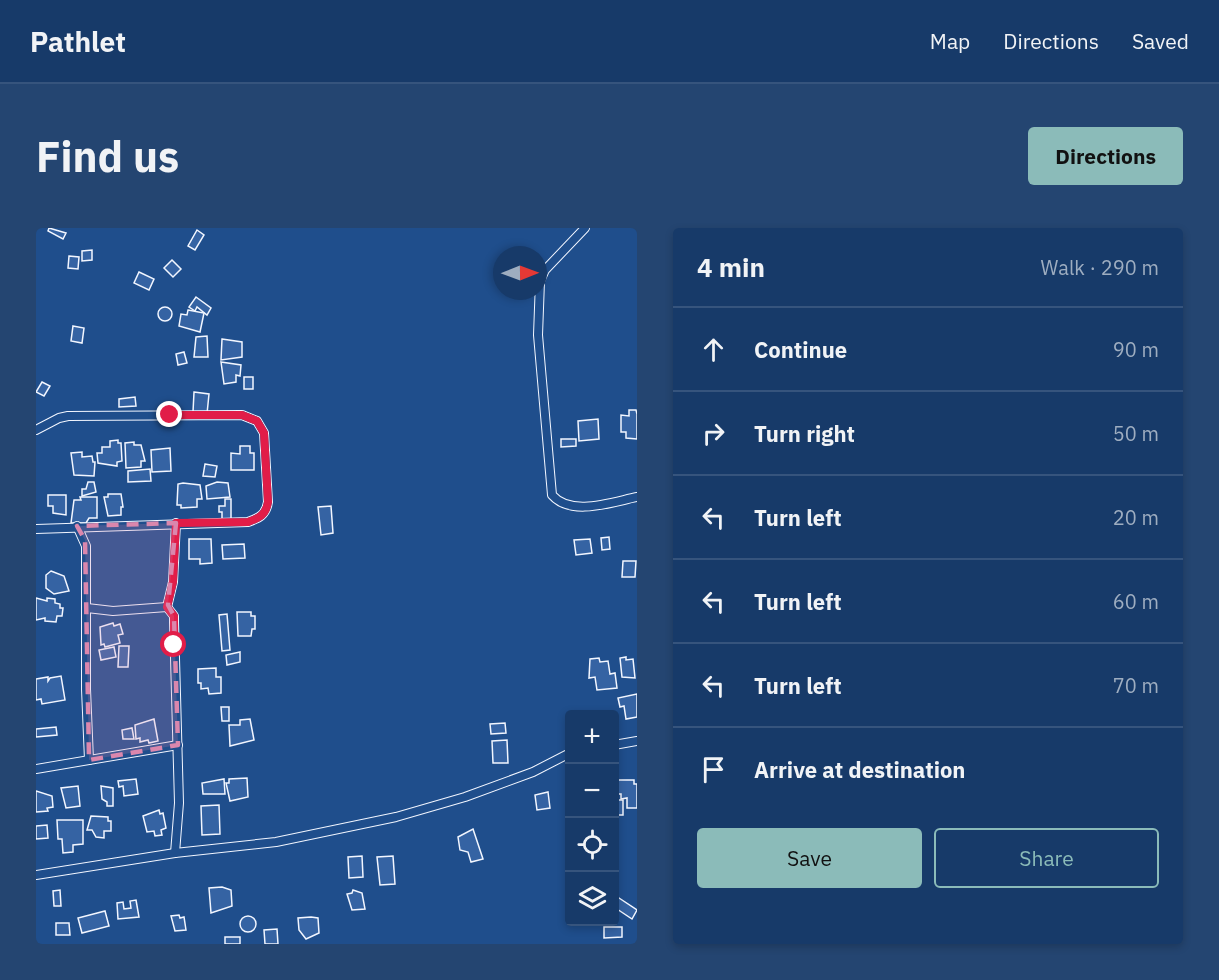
<!DOCTYPE html>
<meta charset="utf-8">
<style>
:root{--surface:#173a69;--page:#244571;--text:#f1f3f6;--muted:#9eadc0;--line:#36547d;--accent:#8bbbb9}
body{margin:0;font-family:"IBM Plex Sans",sans-serif;background:var(--page);color:var(--text)}
.controls{position:absolute;right:18px;bottom:18px;display:grid;overflow:hidden;border-radius:6px;box-shadow:0 3px 9px #0003}
.controls button{width:54px;height:54px;display:grid;place-items:center;padding:0;border:0;border-bottom:2px solid var(--line);background:var(--surface);color:var(--text);font:30px sans-serif}
.compass{position:absolute;left:457px;top:18px;width:54px;height:54px;border-radius:50%;background:var(--surface);box-shadow:0 3px 9px #0003;rotate:89deg}
.stop{position:absolute;width:18px;height:18px;margin:-14px;border:4px solid #e11d48;border-radius:50%;background:#fff}
.stop.end{background:#e11d48;border-color:#fff;box-shadow:0 2px 6px #0008}
.list{margin:0;padding:0;list-style:none}
h2{display:flex;justify-content:space-between;align-items:center;height:78px;margin:0;padding:0 24px;font-size:26px}
h2 small{font-size:20px;font-weight:400;color:var(--muted)}
.list li{display:grid;grid-template-columns:39px 1fr auto;gap:18px;align-items:center;box-sizing:border-box;height:84px;padding:0 24px;border-top:2px solid var(--line)}
.list b{display:block;font-size:22px;white-space:nowrap}
.list em{font-size:20px;font-style:normal;color:var(--muted)}
.actions{display:flex;gap:12px;padding:18px 24px}
.actions a{flex:1;padding:14px 0;border:2px solid var(--accent);border-radius:6px;text-align:center;font-size:21px;color:var(--accent)}
.actions .main{background:var(--accent);color:#111}
.icon{flex:none;width:33px;height:33px;fill:none;stroke:currentColor;stroke-width:2;stroke-linecap:round;stroke-linejoin:round}
.map{position:relative;flex:none;width:601px;height:716px;overflow:hidden;border-radius:6px}
header{display:flex;align-items:center;gap:36px;box-sizing:border-box;height:84px;padding:0 30px;background:var(--surface);border-bottom:2px solid var(--line)}
header strong{font-size:28px}
nav{display:flex;gap:33px;margin-inline-start:auto;font-size:21px}
.intro{display:flex;align-items:center;justify-content:space-between;box-sizing:border-box;height:144px;padding:0 36px}
h1{margin:0;font-size:42px}
.button{padding:15px 27px;border-radius:6px;background:var(--accent);color:#111;font-size:21px;font-weight:700}
main{display:flex;gap:36px;padding:0 36px}
aside{flex:1;background:var(--surface);border-radius:6px;box-shadow:0 3px 9px #0003}
.map>svg:first-child{display:block}
.building{fill:#3563a3;stroke:#f2f6ff;stroke-width:1.5}
.lines{fill:none;stroke-linecap:round;stroke-linejoin:round}
.street-casing{stroke:#f2f6ff;stroke-width:10}
.street{stroke:#1f4e8c;stroke-width:8}
.route{stroke:#e11d48;stroke-width:8}
.marked{fill:#da87ad;fill-opacity:0.2;stroke:#da87ad;stroke-width:4.5;stroke-dasharray:12 8;stroke-linejoin:round}
</style>
<header>
<strong>Pathlet</strong>
<nav><a>Map</a><a>Directions</a><a>Saved</a></nav>
</header>
<div class="intro"><h1>Find us</h1><a class="button">Directions</a></div>
<main>
<div class="map">
<svg width="601" height="716" viewBox="0 0 601 716">
<rect width="100%" height="100%" fill="#1f4e8c"/>
<g class="building">
<path d="M13,0L30,5L27,11L12,3Z"/>
<path d="M161,2L168,7L159,22L152,18Z"/>
<path d="M56,22V32L46,33V23Z"/>
<path d="M33,28L43,29L42,41L32,40Z"/>
<path d="M136,32L145,41L137,49L128,40Z"/>
<path d="M103,44L118,51L113,62L98,55Z"/>
<path d="M160,69L175,80L171,87L161,79L159,83L153,79Z"/>
<circle cx="129" cy="86" r="7"/>
<path d="M152,82L168,85L164,104L143,98L145,86L151,87Z"/>
<path d="M37,98L48,100L46,115L35,113Z"/>
<path d="M171,108L172,129H158L160,109Z"/>
<path d="M186,111L206,114V129L185,132Z"/>
<path d="M148,124L151,135L142,137L140,126Z"/>
<path d="M185,134L205,137L204,148L200,147V154L188,156Z"/>
<rect x="208" y="149" width="9" height="12"/>
<path d="M6,154L14,158L8,168L0,164Z"/>
<path d="M158,164L173,166L171,186L157,184Z"/>
<path d="M99,169L100,178L83,179V171Z"/>
<path d="M593,182H600L601,186V211L590,210V204H585V187L593,188Z"/>
<path d="M562,191L563,211L543,213L542,193Z"/>
<path d="M525,211H540V218L525,219Z"/>
<path d="M82,212V215H85L86,233L81,234V238L62,235L61,225H66V219H74V213Z"/>
<path d="M98,214V217H105L109,233H105V239L90,240L89,215Z"/>
<path d="M204,218H214V225H218V242H195V225L204,226Z"/>
<path d="M134,220L135,243L116,244L115,222Z"/>
<path d="M46,224V229L56,228L57,234H59L58,248L38,247L35,225Z"/>
<path d="M169,236L181,238L179,249L167,248Z"/>
<path d="M114,241L115,253L92,254V243Z"/>
<path d="M52,254H58L60,264L46,268V261H50Z"/>
<path d="M181,254L192,255L194,269L171,271L170,258Z"/>
<path d="M147,255L164,257L166,271H161V279L145,280V277H141L142,256Z"/>
<path d="M72,266H85L87,279H85V287L72,288L68,269H72Z"/>
<path d="M12,267H30V287L17,285V278H12Z"/>
<path d="M44,269H61V290H53L50,295H35L38,272H45Z"/>
<path d="M189,271H195V292H186V284H183V278H189Z"/>
<path d="M295,278L297,305L285,307L282,279Z"/>
<path d="M573,309L574,321L566,322L565,310Z"/>
<path d="M153,311H175L176,335L164,336V331H153Z"/>
<path d="M554,311L556,325L540,327L538,312Z"/>
<path d="M208,316L209,330L187,331L186,317Z"/>
<path d="M587,333H600L599,349H586Z"/>
<path d="M15,343L28,348L33,363L18,366L10,360V347Z"/>
<path d="M0,370L11,373V370L19,371V375L24,376V380H27L26,388H21L20,394L9,393V390L0,392Z"/>
<path d="M201,384H215V388H219V401H216L215,408H202Z"/>
<path d="M191,386L194,422L186,423L183,387Z"/>
<path d="M77,395L78,398L84,396L87,406L82,407L84,415L69,419L68,416L65,417L64,399Z"/>
<path d="M83,418H93L92,439H82Z"/>
<path d="M78,419L80,429L65,432L63,422Z"/>
<path d="M204,424V434L191,437L190,427Z"/>
<path d="M590,429V432L597,431L599,450L586,449L584,430Z"/>
<path d="M563,430L564,434L572,433L574,446L579,445L581,460L561,462L559,449L553,450L554,431Z"/>
<path d="M180,440V449H185V465L173,466L172,460L165,461V455H162V441Z"/>
<path d="M25,448L29,472L6,476L5,471L0,472V451L12,449V453L14,450Z"/>
<path d="M601,466V489L590,491L588,478L584,479L582,470Z"/>
<path d="M185,479H193V493H186Z"/>
<path d="M118,491L122,513L113,515L112,512L104,514V510L100,511L99,497Z"/>
<path d="M214,491L218,512L194,518L193,497H204V492Z"/>
<path d="M469,495L470,505L455,506L454,496Z"/>
<path d="M20,499L21,507L0,509V501Z"/>
<path d="M96,500L98,511H87L86,502Z"/>
<path d="M471,512L472,535H457L456,513Z"/>
<path d="M211,550L212,569L194,573L190,555H193V551Z"/>
<path d="M100,551L102,566L88,568L87,558L83,559L82,553Z"/>
<path d="M188,551L189,566H167L166,555Z"/>
<path d="M581,552H598V556H601V580H591V570L585,571V566H581Z"/>
<path d="M42,558L44,578L30,580L25,560Z"/>
<path d="M65,558L77,560V578H71V574L66,571Z"/>
<path d="M0,563L16,568L17,579L11,580L12,583L0,584Z"/>
<path d="M512,564L514,580L501,582L499,567Z"/>
<rect x="578" y="572" width="9" height="15"/>
<path d="M183,577L184,606L166,607L165,578Z"/>
<path d="M123,582L124,586L127,585L130,600L125,602L126,607L119,608L118,603L111,604L107,588Z"/>
<path d="M55,588L72,589V593H75V603H68V610L60,609L56,602H51Z"/>
<path d="M21,592H47V616L37,617V624L27,625L26,611H22Z"/>
<path d="M11,597L12,610L0,611V598Z"/>
<path d="M437,601L447,631L435,634L432,624L424,622L422,609Z"/>
<path d="M326,628L327,649L313,650L312,629Z"/>
<path d="M357,628L359,656L344,657L341,629Z"/>
<path d="M186,659L195,662L196,678L175,685L173,660Z"/>
<path d="M24,662L25,678H18L17,663Z"/>
<path d="M317,662L326,665L329,681L316,682L311,666L316,665Z"/>
<path d="M580,668L601,682L596,691L578,679Z"/>
<path d="M100,672L103,689L82,691L81,675L87,674L88,681L95,680L94,673Z"/>
<path d="M69,683L73,698L46,705L42,690Z"/>
<path d="M143,687L144,690L148,689L150,702L139,703L135,688Z"/>
<circle cx="212" cy="696" r="8"/>
<path d="M275,689L282,690L283,705L270,711L263,702L262,690Z"/>
<path d="M20,695H33L34,707H20Z"/>
<path d="M568,699H586V709L568,710Z"/>
<path d="M241,701L242,716H229L228,702Z"/>
<rect x="189" y="709" width="15" height="7"/>
</g>
<g class="lines">
<g class="street-casing">
<g id="street">
<path d="M549,0L509,42L504,53L502,107L516,267C535,289 576,274 601,269"/>
<path d="M0,202L23,190L32,188L206,187L221,193L228,205L232,274C230,287 223,290 212,294L0,301"/>
<path d="M41,298L50,318V461L53,532"/>
<path d="M131,379L138,388V394L143,575L139,625"/>
<path d="M131,379L137,354L140,295"/>
<path d="M51,380L77,383L131,379"/>
<path d="M578,517L601,513"/>
<path d="M0,541L142,517"/>
<path d="M0,647L139,625L240,614L360,589L429,569L497,544L534,525"/>
</g>
</g>
<use href="#street" class="street"/>
</g>
<g class="lines">
<path class="route" d="M134,187H206L221,193L228,205L232,274C230,287 223,290 212,294L140,295L137,354L131,379L138,388V417"/>
</g>
<path class="marked" d="M140,295L132,377L138,388L142,517L53,532L49,312L41,298Z"/>
</svg>
<div class="controls">
<button>+</button>
<button>−</button>
<button><svg class="icon" aria-label="locate" viewBox="0 0 24 24"><circle cx="12" cy="12" r="6"/><path d="M12 2v4M12 18v4M2 12h4M18 12h4"/></svg></button>
<button><svg class="icon" aria-label="layers" viewBox="0 0 24 24"><path d="M12 4l9 5-9 5-9-5zM3 14l9 5 9-5"/></svg></button>
</div>
<svg class="compass" viewBox="-18 -18 36 36"><path d="M0-13l5 13h-10z" fill="#e53935"/><path d="M0 13l5-13h-10z" fill="#9eadc0"/></svg>
<div class="stop" style="left:138px;top:417px"></div>
<div class="stop end" style="left:134px;top:187px"></div>
</div>
<aside>
<h2>4 min<small>Walk · 290 m</small></h2>
<ul class="list">
<li><svg class="icon" aria-label="ahead" viewBox="0 0 24 24"><path d="M12 20V5M6 11l6-6 6 6"/></svg><div><b>Continue</b></div><em>90 m</em></li>
<li><svg class="icon" aria-label="right" viewBox="0 0 24 24"><path d="M7 20v-9h11M14 6l5 5-5 5"/></svg><div><b>Turn right</b></div><em>50 m</em></li>
<li><svg class="icon" aria-label="left" viewBox="0 0 24 24"><path d="M17 20v-9H6M10 6l-5 5 5 5"/></svg><div><b>Turn left</b></div><em>20 m</em></li>
<li><svg class="icon" aria-label="left" viewBox="0 0 24 24"><path d="M17 20v-9H6M10 6l-5 5 5 5"/></svg><div><b>Turn left</b></div><em>60 m</em></li>
<li><svg class="icon" aria-label="left" viewBox="0 0 24 24"><path d="M17 20v-9H6M10 6l-5 5 5 5"/></svg><div><b>Turn left</b></div><em>70 m</em></li>
<li><svg class="icon" aria-label="arrive" viewBox="0 0 24 24"><path d="M6 21V4h12l-3 4 3 4H6"/></svg><div><b>Arrive at destination</b></div></li>
</ul>
<div class="actions"><a class="main">Save</a><a>Share</a></div>
</aside>
</main>
